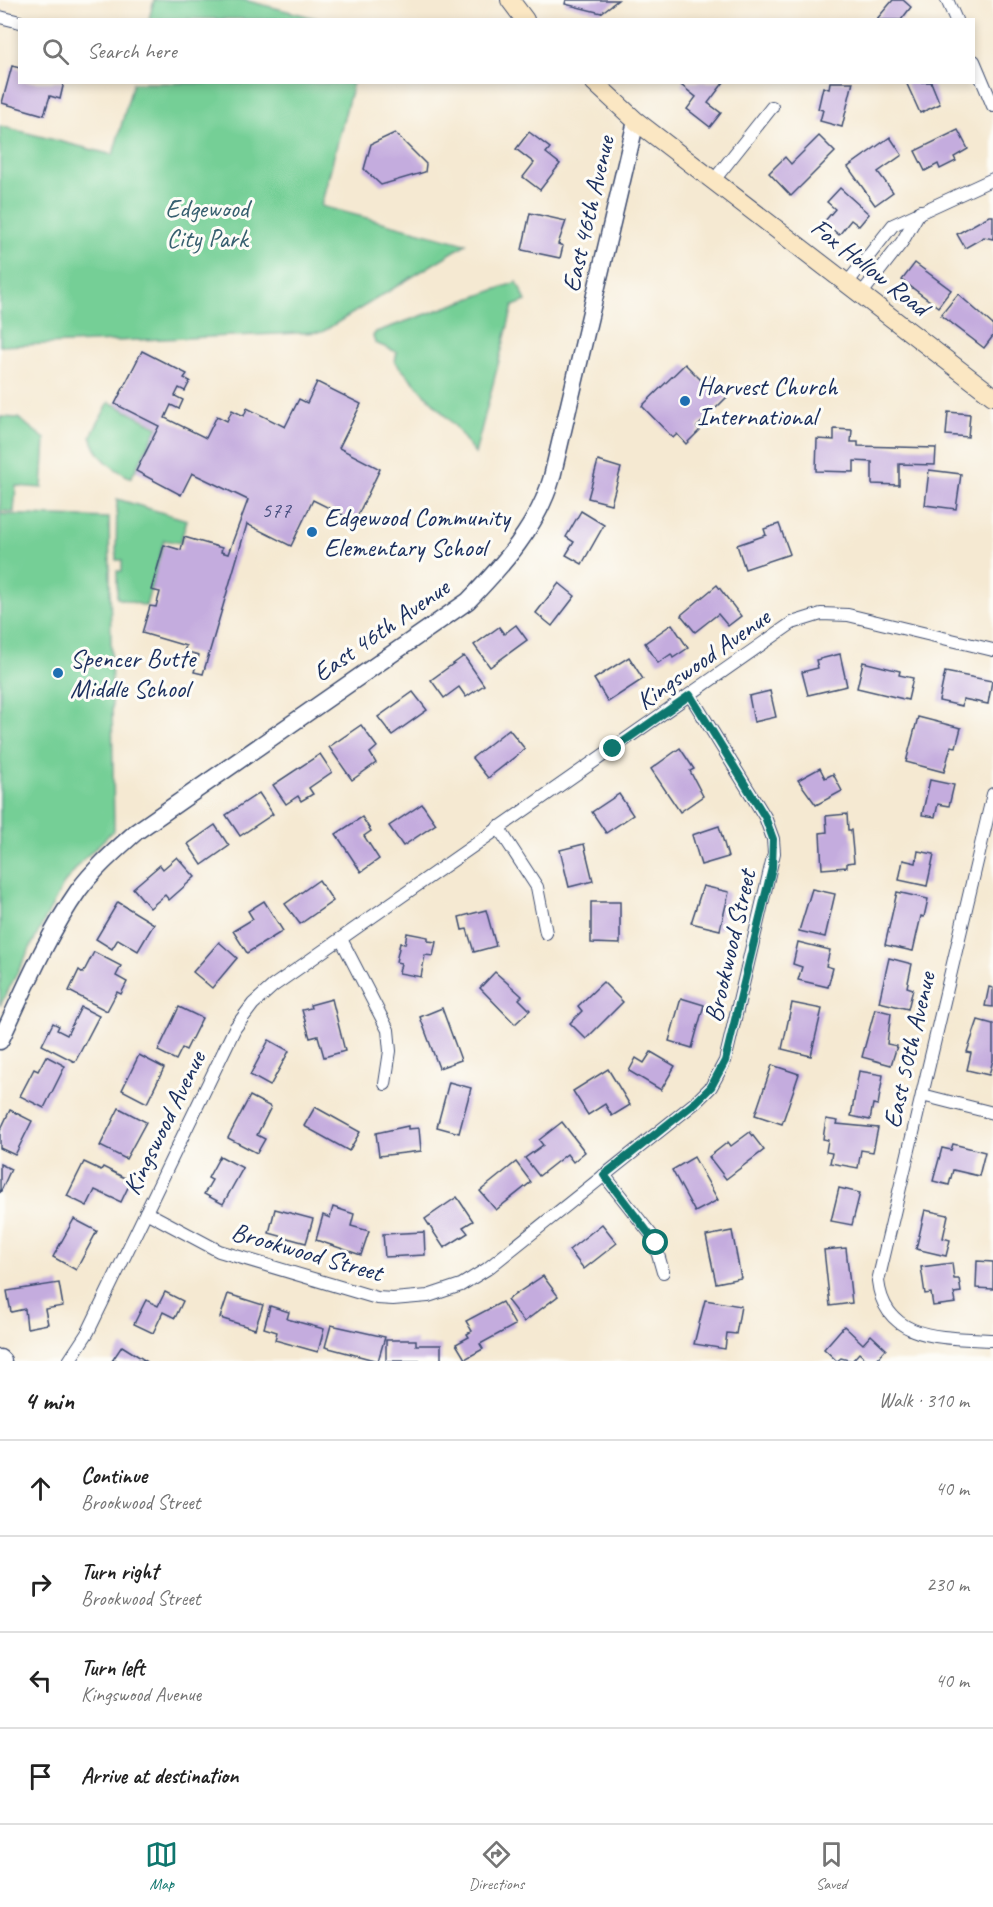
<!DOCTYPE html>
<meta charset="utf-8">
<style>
:root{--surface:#fff;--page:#f2f2f2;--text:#222;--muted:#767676;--line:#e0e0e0;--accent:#0f766e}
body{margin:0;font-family:Caveat,sans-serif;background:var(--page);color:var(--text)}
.stop{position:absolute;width:18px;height:18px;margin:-14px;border:4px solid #0f766e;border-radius:50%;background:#fff}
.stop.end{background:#0f766e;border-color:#fff;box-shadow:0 2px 6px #0008}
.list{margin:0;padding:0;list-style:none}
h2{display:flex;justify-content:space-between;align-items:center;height:78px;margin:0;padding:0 24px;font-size:26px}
h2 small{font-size:20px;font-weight:400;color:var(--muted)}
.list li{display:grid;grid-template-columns:39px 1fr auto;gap:18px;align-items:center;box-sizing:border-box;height:96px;padding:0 24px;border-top:2px solid var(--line)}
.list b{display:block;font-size:22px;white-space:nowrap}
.list p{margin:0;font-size:20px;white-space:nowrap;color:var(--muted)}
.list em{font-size:20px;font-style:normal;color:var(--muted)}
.icon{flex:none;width:33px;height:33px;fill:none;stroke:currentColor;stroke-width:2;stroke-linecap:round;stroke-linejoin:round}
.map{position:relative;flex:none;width:993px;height:1361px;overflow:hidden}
.search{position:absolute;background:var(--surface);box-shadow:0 3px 9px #0003;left:18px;right:18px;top:18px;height:66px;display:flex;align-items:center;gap:15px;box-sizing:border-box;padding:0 21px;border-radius:0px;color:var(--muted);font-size:22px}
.sheet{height:462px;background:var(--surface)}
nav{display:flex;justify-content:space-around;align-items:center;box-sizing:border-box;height:84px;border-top:2px solid var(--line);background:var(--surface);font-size:16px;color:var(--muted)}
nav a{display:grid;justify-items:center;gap:3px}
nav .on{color:var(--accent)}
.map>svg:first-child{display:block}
.green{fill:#75cf96;stroke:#487f7a;stroke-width:1.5}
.building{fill:#c4acde}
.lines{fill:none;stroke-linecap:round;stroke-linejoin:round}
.minor-casing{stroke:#3c4b6f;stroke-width:14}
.tertiary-casing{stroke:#3c4b6f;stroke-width:19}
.secondary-casing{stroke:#3c4b6f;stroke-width:20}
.minor{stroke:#fff;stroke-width:12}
.tertiary{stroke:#fff;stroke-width:16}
.secondary{stroke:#fbe7c3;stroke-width:18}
.route{stroke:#0f766e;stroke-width:8}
.poi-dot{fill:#1f6fb2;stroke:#fdfcf7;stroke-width:2}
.labels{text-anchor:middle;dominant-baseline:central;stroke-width:6;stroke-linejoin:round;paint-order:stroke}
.number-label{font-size:22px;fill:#454e7e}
.park-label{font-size:26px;fill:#365f6f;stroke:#fdfcf7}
.street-label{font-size:26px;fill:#1b2f5e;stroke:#fdfcf7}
.poi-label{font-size:26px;fill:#1b2f5e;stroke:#fdfcf7;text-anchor:start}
</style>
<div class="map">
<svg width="993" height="1361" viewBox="0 0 993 1361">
<rect width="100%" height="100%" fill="#fdfcf7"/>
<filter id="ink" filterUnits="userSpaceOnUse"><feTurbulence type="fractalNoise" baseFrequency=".0167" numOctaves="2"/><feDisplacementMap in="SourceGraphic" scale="12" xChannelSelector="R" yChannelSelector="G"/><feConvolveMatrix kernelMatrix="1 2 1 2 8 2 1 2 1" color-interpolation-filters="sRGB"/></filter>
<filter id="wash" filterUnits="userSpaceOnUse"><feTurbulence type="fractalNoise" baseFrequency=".008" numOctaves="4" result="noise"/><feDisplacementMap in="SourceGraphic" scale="24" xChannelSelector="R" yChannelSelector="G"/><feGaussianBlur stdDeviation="1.35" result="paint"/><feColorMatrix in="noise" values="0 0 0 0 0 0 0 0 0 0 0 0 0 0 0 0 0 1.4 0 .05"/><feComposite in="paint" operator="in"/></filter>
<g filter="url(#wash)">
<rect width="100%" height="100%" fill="#f5e9d2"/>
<g class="green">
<path d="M154,0H244L319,19H149Z"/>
<path d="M133,83H353L321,206L466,244L322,332L0,346V126L113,155Z"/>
<path d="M517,282L526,301L513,306L475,454L455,426L395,362L397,352L375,343L373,336L376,332Z"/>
<path d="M109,402L158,427L131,478C113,469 96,457 91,436Z"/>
<path d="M0,417L18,418L45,439L42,488L16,486L14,512L0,511Z"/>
<path d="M117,499L187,520L180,543L164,540L146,606L117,598V571H122V560H116Z"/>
<path d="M0,514L109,518L114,830L83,860L63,885L0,1006Z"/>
</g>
<g id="blocks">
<g class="building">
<path d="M566,0H618L601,13L565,4Z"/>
<path d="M893,0H903L911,7L901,20H876Z"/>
<path d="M12,66L20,68V82H64L60,99L50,96L44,115L2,103Z"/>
<path d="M683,82H724L708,103L721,113L710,127L687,109L696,97L681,85Z"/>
<path d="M830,82H853L842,127L820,121L823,110L818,109L823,87L829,89Z"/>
<path d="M906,82H931L940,104L920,113Z"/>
<path d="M958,130L968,149L954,157L956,161L940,169L938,164L925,171L915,151Z"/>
<path d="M529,132L550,148L546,153L560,164L540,190L523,177L534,163L516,149Z"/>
<path d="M395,133L426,164L425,172L381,185L364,169L371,144Z"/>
<path d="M819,136L835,152L791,196L769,173L785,157L791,164Z"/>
<path d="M890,137L902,155L878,172L893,192L875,205L848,167Z"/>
<path d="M840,188L869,214L859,226L851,220L839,235L824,222L835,209L827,202Z"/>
<path d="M530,213L566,221L558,244L563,246L560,258L522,250Z"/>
<path d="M989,216H993V239L984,237L965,248L957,234Z"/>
<path d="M915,263L951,290L938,307L902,280Z"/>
<path d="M958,294L993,325V336L984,348L941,315Z"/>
<path d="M142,351L187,374L184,378L190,381L185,391L179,388L175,396L183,400L179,409L171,405L165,418L206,438L217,416L227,421L232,410L244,416L247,408L285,427L299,399L307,403L317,382L361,404L339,448L380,469L355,521L313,500L291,546L247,524L203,674L194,672L199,655L184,651L186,646L142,633L150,606L156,607L160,592L151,590L164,545L181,550L184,537L222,548L221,552L228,554L248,500L192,473L181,495L136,471L159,426L115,404Z"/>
<path d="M685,364L703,382L710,376L729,395L697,427L700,430L686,444L677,434L673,438L642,406Z"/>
<path d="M948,412L970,414L968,437L946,435Z"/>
<path d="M834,429L852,430L851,442H858V446L936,448L935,465L899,464V485L872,484V462L854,461V472L816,471L817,439L834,440Z"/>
<path d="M598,461L621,468L611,504L588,498Z"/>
<path d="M929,470L961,474L956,509L925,505Z"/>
<path d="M581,511L604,525L582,564L566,555L574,542L566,537Z"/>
<path d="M779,524L790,554L745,569L737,545L766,535L764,529Z"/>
<path d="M559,583L575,596L552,626L536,613Z"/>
<path d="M717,585L741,616L728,626L718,614L695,632L681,615Z"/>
<path d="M672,624L688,648L673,658L671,654L658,663L645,643Z"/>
<path d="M516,625L527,640L490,667L474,645L499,627L504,634Z"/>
<path d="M840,654L847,686L808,695L802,672L818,668L816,660Z"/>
<path d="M464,656L484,685L466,697L459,687L444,698L431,680Z"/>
<path d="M629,657L643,679L608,702L594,679Z"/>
<path d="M863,662L900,671L899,675L913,678L908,700L857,688Z"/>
<path d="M945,672L992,681L988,704L963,699L962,706L939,701Z"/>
<path d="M770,691L776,717L754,722L749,696Z"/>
<path d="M413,692L427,710L392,735L378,717Z"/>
<path d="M918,717L961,728L956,747L951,746L944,772L906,762Z"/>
<path d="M361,725L377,747L370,753L376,763L352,780L329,747Z"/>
<path d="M509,729L525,749L488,778L472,758Z"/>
<path d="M680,748L694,769L690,771L703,796L680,812L651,769Z"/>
<path d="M320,754L332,772L309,788L313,794L301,801L298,796L286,804L273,785Z"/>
<path d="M820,768L825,778L833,774L842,791L816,805L798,780Z"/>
<path d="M930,780L954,785L949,806L938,804L935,817L922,815Z"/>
<path d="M259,793L273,814L240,836L226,815Z"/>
<path d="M619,794L633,815L606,833L592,812Z"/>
<path d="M422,804L436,824L403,846L389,826Z"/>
<path d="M847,814L848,830H851L854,862L847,863V867L822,869L820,833L827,832L826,816Z"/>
<path d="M362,817L371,831L364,836L379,859L361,872L336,834Z"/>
<path d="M215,825L229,846L202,865L188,844Z"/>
<path d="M719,826L728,857L701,865L692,835Z"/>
<path d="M584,844L593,881L569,887L560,850Z"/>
<path d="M918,851L934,854L927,886L899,880L903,860L916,863Z"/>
<path d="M177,857L195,877L169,900L165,895L150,908L133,888L160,865L163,869Z"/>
<path d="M319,880L333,901L300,924L285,904Z"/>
<path d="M703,886L729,892L720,930L691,923Z"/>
<path d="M812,889L835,894L825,937L799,931Z"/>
<path d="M897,892L928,899L924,917L921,916L913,951L885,945Z"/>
<path d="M264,901L283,931L247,953L233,931L253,919L248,911Z"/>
<path d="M118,902L154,924L138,951L118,939L112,949L96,939Z"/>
<path d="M591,902H620V944L591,943Z"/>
<path d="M486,910L496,946L474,952L467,929L462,930L459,917Z"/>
<path d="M407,933L428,937V941L436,942L433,956L425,955L421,977L399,973L401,963L396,962L400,943L405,944Z"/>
<path d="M219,942L237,958L212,988L193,972Z"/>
<path d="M798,942L830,950L826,966L833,968L828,987L798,980L802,967L793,964Z"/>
<path d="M94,952L121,966L116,976L127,982L121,994L117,992L107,1011L69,991L79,970L83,973Z"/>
<path d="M889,958L912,964L907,987L913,989L908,1009L879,1002Z"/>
<path d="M495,972L522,996L519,999L530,1010L515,1024L480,988Z"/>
<path d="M603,982L623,1002L586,1039L570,1023L582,1011L578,1006Z"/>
<path d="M989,987L993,988V1007L985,1006Z"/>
<path d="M681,998L704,1005L692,1048L669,1041Z"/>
<path d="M332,999L345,1051L324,1057L318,1036L310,1038L302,1010L311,1008L310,1005Z"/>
<path d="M792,1003L822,1009L811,1056L782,1049Z"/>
<path d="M81,1007L99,1016L75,1062L42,1045L53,1023L59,1026L57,1030L67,1035Z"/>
<path d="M179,1007L202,1018L186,1050L182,1048L176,1060L158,1051Z"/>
<path d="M442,1008L461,1060L439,1068L420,1017Z"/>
<path d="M875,1009L891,1013L887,1044L897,1046L891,1065L862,1057Z"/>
<path d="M978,1020L993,1024V1060L989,1075L967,1070L971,1053L967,1052Z"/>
<path d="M269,1040L289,1051L270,1086L250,1075Z"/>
<path d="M651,1052L675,1066L661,1090L629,1071L636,1058L644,1063Z"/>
<path d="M139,1055L164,1068L147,1103L122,1090Z"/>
<path d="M46,1056L65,1066L44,1108L20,1096L34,1069L38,1071Z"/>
<path d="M772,1065L799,1074L782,1124L755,1115Z"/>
<path d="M608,1069L630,1105L612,1116L605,1104L588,1115L573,1091Z"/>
<path d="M859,1071L883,1075L878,1105L873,1104L870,1120L851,1116Z"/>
<path d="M449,1082L471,1088L459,1133L437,1127Z"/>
<path d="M250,1096L271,1107L257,1135L265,1139L257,1153L228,1138Z"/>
<path d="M315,1107L360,1132L349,1151L304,1126Z"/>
<path d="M119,1108L146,1122L126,1159L100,1146Z"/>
<path d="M10,1110L32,1121L15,1155L0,1148V1131Z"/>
<path d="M826,1119L838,1121L837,1124L878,1128L873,1152L861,1150L858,1168L830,1163L832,1153L826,1152L828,1140L823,1139Z"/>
<path d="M562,1122L585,1152L573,1162L567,1154L539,1176L525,1158L543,1145L539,1140Z"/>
<path d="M408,1126V1129L419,1128L421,1151L379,1156L376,1133Z"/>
<path d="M750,1132L764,1150L726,1179L709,1157L728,1142L731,1146Z"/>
<path d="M953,1144L985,1152L979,1176L953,1170L949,1185L933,1181L942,1148L951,1150Z"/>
<path d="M220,1156L243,1168L223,1204L204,1194L212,1180L208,1178Z"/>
<path d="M694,1157L718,1200L695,1212L672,1170Z"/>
<path d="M84,1162L101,1170L103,1167L131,1181L121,1202L95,1190L87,1206L67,1196Z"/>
<path d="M516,1162L531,1182L496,1210L480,1191Z"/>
<path d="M0,1164L11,1169L0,1193Z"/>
<path d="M839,1188L860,1193L852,1225L831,1221Z"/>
<path d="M457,1197L473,1221L463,1227L468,1233L444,1248L425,1219Z"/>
<path d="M333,1207L354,1214L351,1226L369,1231L361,1255L316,1240L323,1215L330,1218Z"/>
<path d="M275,1209L313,1219L306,1243L269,1233Z"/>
<path d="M925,1210L948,1215L943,1238L950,1240L946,1256L916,1249Z"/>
<path d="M74,1219L97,1231L76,1270L53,1257Z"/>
<path d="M602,1224L617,1243L584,1269L569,1250Z"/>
<path d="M732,1231L741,1278L716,1283L706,1236Z"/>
<path d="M424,1232L425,1255L385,1257L383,1234Z"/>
<path d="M846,1248L852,1303L830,1306L824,1250Z"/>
<path d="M977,1261L993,1262V1289L976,1288Z"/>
<path d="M952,1263L954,1279H959L961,1292L954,1293L956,1303L933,1306L931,1293L925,1294L921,1267Z"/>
<path d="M543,1276L558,1296L524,1322L507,1300Z"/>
<path d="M59,1283L63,1306L45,1309L48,1324L27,1328L25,1309L11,1312L7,1291Z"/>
<path d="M165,1292L183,1301L175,1318L163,1312L153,1333L134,1324L146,1300L158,1306Z"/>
<path d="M228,1294L263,1305L255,1329L220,1318Z"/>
<path d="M705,1300L741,1306L736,1334L727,1333L725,1349L694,1344Z"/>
<path d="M502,1302L515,1325L480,1344L483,1349L465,1359L456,1344L469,1337L467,1334L472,1331L466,1321Z"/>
<path d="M270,1306L289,1312L287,1319L324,1329L318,1352L275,1340L277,1332L264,1328Z"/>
<path d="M331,1325L385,1337L378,1361L325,1347Z"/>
<path d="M844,1326L863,1344L871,1335L886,1349L875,1361H868L859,1353L852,1361L841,1358L837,1361L824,1349Z"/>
<path d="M386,1340H416V1345H441V1361H386Z"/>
<path d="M122,1346L146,1361H112Z"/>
</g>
</g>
</g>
<g filter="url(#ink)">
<use href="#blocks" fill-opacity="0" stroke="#3c4b6f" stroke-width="1.5"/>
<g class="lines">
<g class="minor-casing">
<g id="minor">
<path d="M947,0L956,20"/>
<path d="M0,17L20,22"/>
<path d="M974,61L993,106"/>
<path d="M714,180L772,107"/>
<path d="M848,282L893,225L993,179"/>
<path d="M862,293L902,242L920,211"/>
<path d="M993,794L878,1281C885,1343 946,1337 993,1340"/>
<path d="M498,827L537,887L546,933"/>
<path d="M341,939L388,1030L390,1051L385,1084"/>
<path d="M922,1095L993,1113"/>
<path d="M604,1175L653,1237L663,1272"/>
<path d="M146,1212L219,1251L377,1298L393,1299L428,1296L461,1285L487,1269L696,1102L711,1087L725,1061L774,853L773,839L765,817L690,695"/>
<path d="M69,1361L88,1332L235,1028L253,1004L273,986L792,623L821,614L848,615L993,650"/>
</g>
</g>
<g class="tertiary-casing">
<g id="tertiary">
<path d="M0,1041C24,991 46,937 78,891C94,869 116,850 136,832L468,601C503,565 538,526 552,477L636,121"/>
<path d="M0,1358L3,1361"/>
</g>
</g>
<g class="secondary-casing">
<g id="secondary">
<path d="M510,0L525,20"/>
<path d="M594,82L636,121L993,396"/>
</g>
</g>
<use href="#minor" class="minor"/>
<use href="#tertiary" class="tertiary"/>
<use href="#secondary" class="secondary"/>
</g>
</g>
<g class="lines" filter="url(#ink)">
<path class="route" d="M613,749L690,695L765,817L773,839L772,868L725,1061L711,1087L696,1102L604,1175L656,1243"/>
</g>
<g class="poi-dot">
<circle cx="685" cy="401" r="6"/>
<circle cx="312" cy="532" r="6"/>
<circle cx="58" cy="673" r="6"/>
</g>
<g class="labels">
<g class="number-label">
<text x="276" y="510">577</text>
</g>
<g class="park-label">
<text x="207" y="208">Edgewood<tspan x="207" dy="30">City Park</tspan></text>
</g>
<g class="street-label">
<text transform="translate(588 214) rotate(-77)">East 46th Avenue</text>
<text transform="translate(870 267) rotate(38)">Fox Hollow Road</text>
<text transform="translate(381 630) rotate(-35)">East 46th Avenue</text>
<text transform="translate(703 659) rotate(-35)">Kingswood Avenue</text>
<text transform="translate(730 946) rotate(-77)">Brookwood Street</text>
<text transform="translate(909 1050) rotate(-77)">East 50th Avenue</text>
<text transform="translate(164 1123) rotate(-64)">Kingswood Avenue</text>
<text transform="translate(307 1252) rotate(16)">Brookwood Street</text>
</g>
<g class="poi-label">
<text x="697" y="386">Harvest Church<tspan x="697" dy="30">International</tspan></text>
<text x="324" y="517">Edgewood Community<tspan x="324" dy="30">Elementary School</tspan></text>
<text x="70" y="658">Spencer Butte<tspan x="70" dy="30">Middle School</tspan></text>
</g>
</g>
</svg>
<div class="stop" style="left:656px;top:1243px"></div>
<div class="stop end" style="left:613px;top:749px"></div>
<div class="search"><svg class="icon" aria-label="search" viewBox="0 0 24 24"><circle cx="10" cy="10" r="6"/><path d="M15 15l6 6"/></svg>Search here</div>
</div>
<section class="sheet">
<h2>4 min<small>Walk · 310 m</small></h2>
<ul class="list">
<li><svg class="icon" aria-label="ahead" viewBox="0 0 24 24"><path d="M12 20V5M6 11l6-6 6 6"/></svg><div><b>Continue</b><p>Brookwood Street</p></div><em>40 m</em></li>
<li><svg class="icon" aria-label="right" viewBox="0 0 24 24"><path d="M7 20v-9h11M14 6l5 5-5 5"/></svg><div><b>Turn right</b><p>Brookwood Street</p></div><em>230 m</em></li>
<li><svg class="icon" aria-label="left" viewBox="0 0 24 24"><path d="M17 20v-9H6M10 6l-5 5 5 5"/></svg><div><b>Turn left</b><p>Kingswood Avenue</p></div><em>40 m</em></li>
<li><svg class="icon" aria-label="arrive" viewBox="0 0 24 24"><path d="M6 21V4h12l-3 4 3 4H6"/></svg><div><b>Arrive at destination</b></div></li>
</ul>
</section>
<nav>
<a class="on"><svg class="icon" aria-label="map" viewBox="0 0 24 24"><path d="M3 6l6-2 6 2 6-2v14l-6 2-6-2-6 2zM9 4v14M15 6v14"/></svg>Map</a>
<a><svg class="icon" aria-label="directions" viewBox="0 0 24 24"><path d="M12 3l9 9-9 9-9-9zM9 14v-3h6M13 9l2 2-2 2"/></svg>Directions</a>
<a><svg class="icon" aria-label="saved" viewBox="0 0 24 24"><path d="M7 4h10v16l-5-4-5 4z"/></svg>Saved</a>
</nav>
